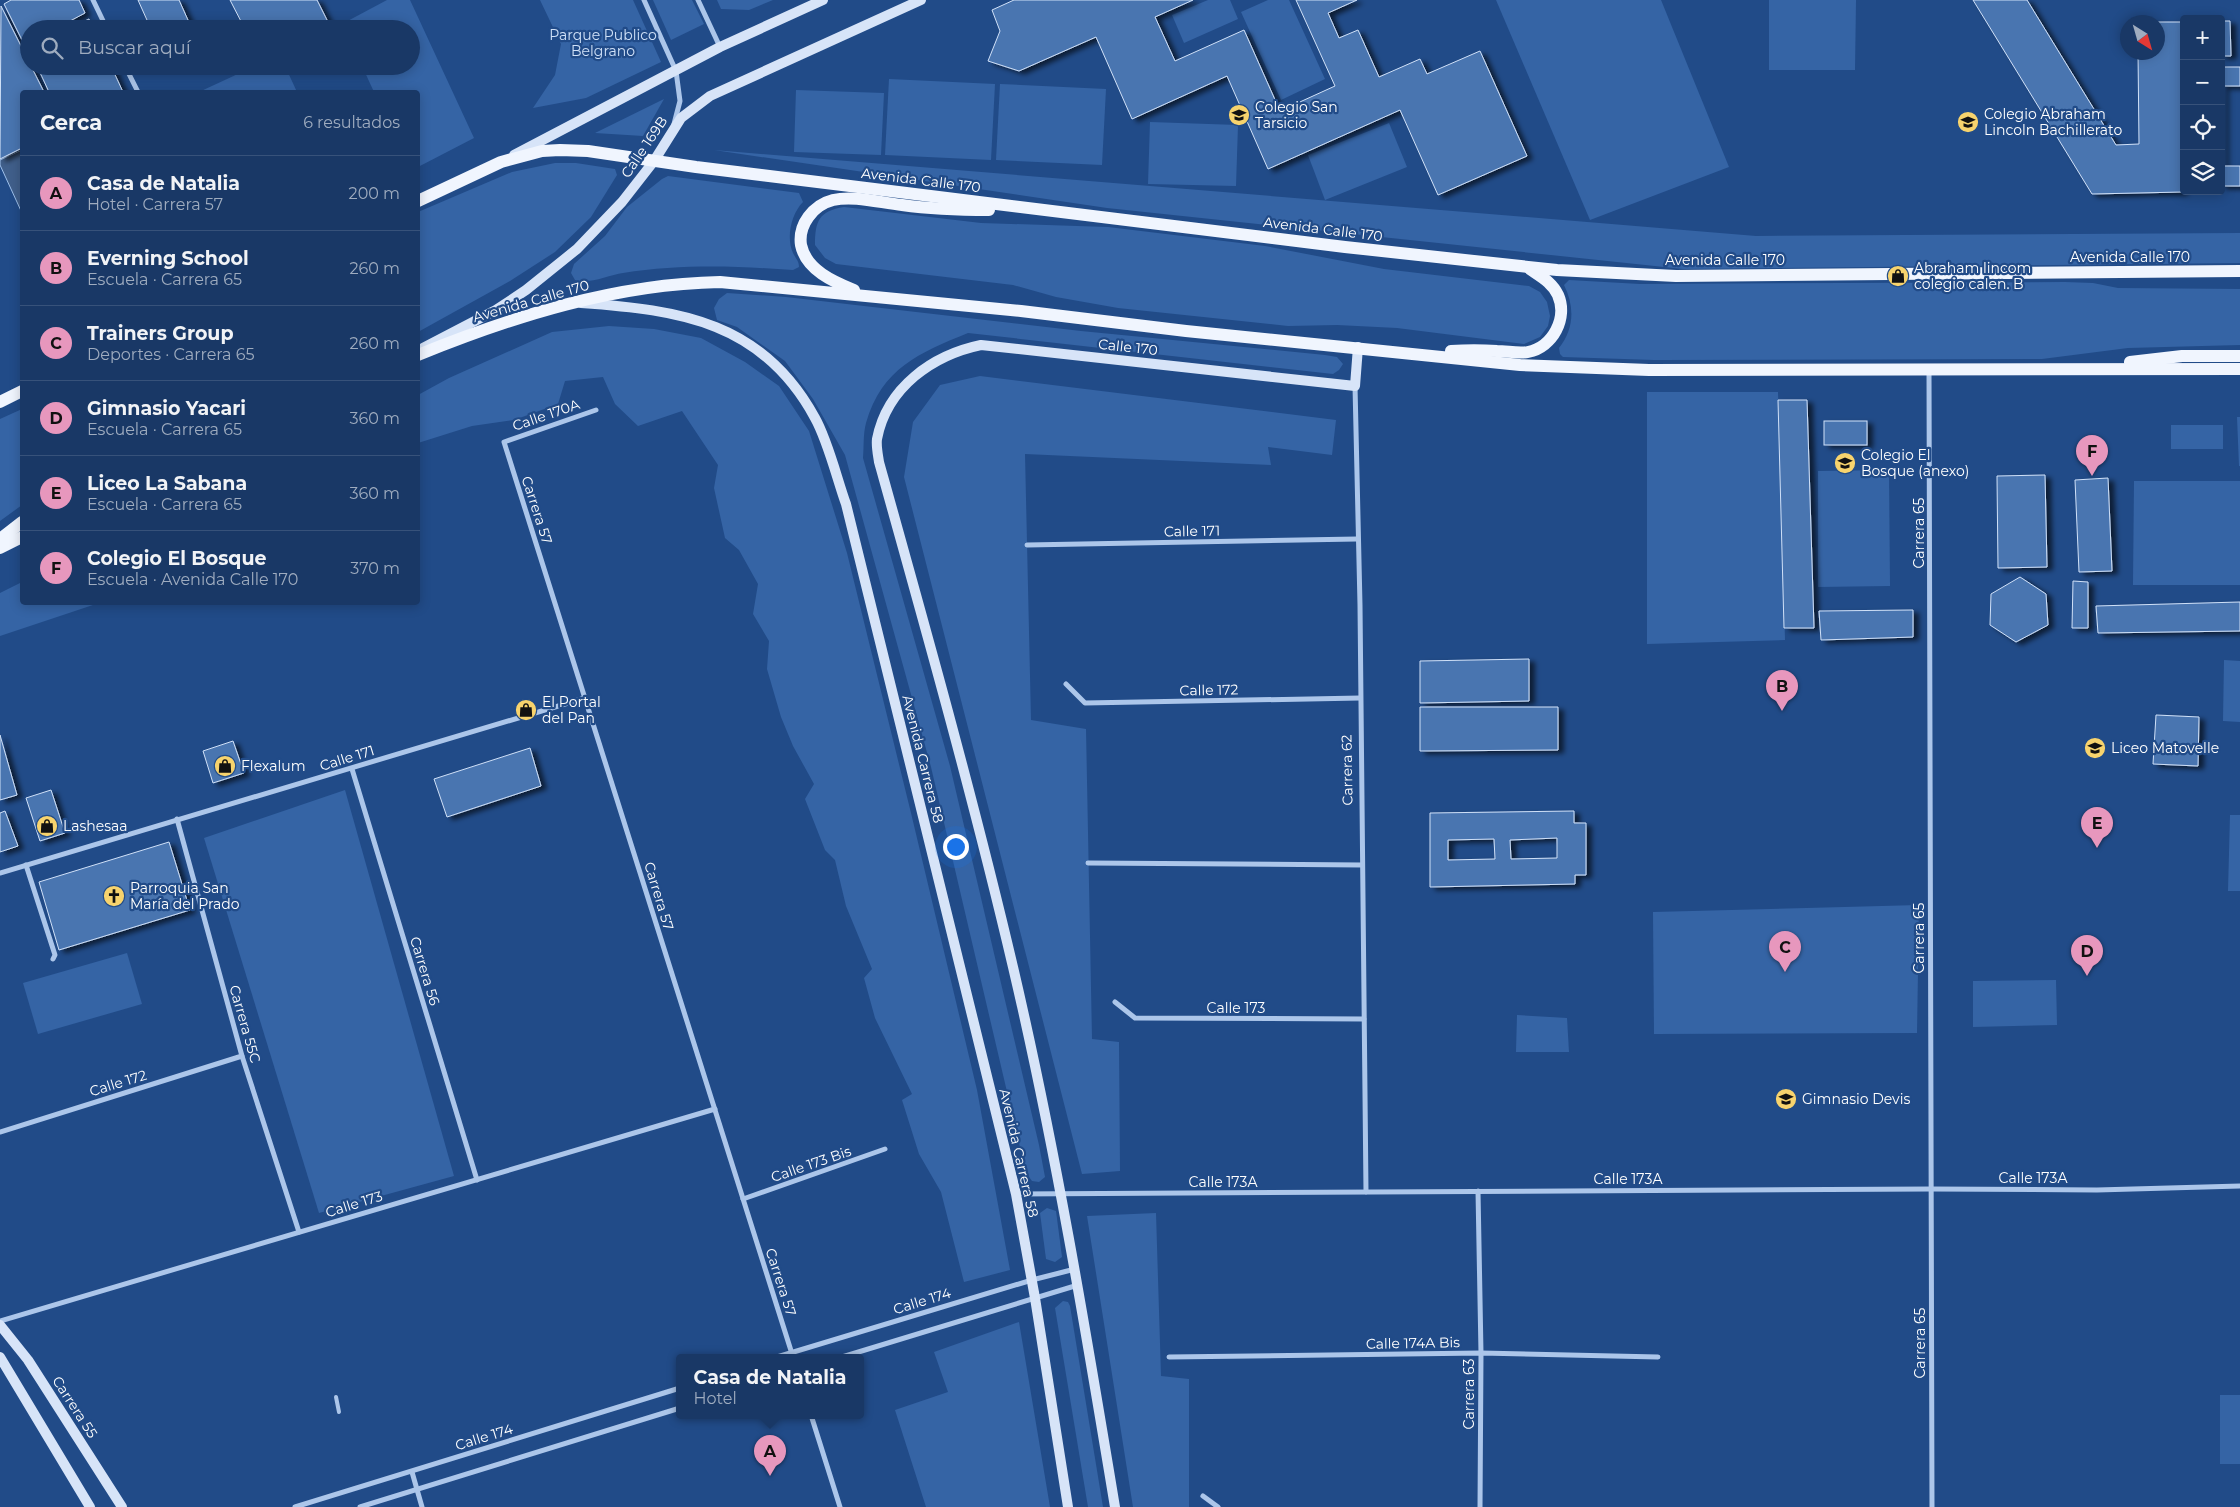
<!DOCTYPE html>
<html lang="es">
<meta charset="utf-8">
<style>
:root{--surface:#193866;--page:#223f6c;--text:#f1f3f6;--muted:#9facbf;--line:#37527a;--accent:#e797bd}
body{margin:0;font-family:Montserrat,sans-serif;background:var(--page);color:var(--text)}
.controls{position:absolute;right:15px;top:15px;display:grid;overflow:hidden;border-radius:5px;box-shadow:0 2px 12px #0003}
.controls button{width:45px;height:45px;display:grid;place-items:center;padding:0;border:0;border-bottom:1px solid var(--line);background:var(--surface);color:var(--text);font:25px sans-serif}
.compass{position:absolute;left:2120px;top:15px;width:45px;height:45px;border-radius:50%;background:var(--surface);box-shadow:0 2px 12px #0003;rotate:143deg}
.you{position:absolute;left:955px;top:846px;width:18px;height:18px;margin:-12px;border:4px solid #fff;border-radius:50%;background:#1a73e8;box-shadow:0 0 0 8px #1a73e833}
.badge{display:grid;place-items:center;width:32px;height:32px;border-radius:50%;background:var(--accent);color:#111;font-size:16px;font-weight:700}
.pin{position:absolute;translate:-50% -41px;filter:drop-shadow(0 1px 2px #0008)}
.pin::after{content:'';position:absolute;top:26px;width:18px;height:15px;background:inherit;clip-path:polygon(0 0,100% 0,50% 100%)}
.popup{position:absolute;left:676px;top:1354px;width:188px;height:65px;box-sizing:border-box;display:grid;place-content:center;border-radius:5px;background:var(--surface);filter:drop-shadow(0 1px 4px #0005);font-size:16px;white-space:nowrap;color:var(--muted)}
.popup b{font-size:19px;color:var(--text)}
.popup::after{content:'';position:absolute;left:50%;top:100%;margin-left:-10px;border:10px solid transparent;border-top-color:var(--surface)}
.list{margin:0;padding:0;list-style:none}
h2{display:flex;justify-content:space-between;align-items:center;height:65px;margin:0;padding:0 20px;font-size:21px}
h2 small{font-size:16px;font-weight:400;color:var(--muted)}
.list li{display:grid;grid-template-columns:32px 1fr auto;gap:15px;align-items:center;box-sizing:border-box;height:75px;padding:0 20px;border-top:1px solid var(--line)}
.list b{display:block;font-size:19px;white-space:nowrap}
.list p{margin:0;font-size:16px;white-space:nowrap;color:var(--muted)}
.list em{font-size:16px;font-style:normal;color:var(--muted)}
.icon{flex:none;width:28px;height:28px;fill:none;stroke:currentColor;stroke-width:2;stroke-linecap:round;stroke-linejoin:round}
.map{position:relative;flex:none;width:2240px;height:1507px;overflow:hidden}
.search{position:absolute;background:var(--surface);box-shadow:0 2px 12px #0003;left:20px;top:20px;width:400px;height:55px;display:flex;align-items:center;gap:12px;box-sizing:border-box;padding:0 18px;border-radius:28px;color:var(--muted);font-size:19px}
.panel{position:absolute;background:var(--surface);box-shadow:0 2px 12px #0003;left:20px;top:90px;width:400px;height:515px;border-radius:5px}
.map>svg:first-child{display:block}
.green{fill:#3564a5}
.water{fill:#405f8b;stroke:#9fc1eb}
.building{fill:#4974b0;stroke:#d0e1f8;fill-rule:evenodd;filter:url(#shadow)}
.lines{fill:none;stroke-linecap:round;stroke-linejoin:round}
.lane{stroke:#acc6ea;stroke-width:4}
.street{stroke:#acc6ea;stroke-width:5}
.secondary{stroke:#d7e4f8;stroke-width:10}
.primary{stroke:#f0f5fe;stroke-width:12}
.labels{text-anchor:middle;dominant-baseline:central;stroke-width:4.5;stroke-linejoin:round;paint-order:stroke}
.park-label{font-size:14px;fill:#d0e1f8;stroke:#214b88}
.poi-label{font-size:14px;fill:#fff;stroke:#214b88;text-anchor:start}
.street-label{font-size:14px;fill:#fff;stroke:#214b88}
</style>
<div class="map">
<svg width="2240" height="1507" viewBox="0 0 2240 1507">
<defs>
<filter id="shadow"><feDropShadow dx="5.5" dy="3" stdDeviation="2.5" flood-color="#0009"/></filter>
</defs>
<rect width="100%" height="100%" fill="#214b88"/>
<g class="green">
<path d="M387,0H410L474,138L418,167V92H374L362,66H411V29H344L342,24Z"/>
<path d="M540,0H633L661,62L586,98L533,108L555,75L561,44Z"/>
<path d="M653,0H692L704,24L671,40Z"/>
<path d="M717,0H773L749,10L721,9Z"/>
<path d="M1208,0H1230L1238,19L1184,43L1172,15Z"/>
<path d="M1268,0H1289L1325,79L1281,100L1241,12Z"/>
<path d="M1496,0H1661L1729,167L1590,220Z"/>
<path d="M1769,0H1856L1855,70H1769Z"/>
<path d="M255,66H285L297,92H199Z"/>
<path d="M889,79L995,84L991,160L885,155Z"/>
<path d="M1000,84L1106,89L1102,165L996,160Z"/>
<path d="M796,90L884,93L881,155L794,152Z"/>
<path d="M664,99L643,136L595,133Z"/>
<path d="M1150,122L1238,125L1236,186L1148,184Z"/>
<path d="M1389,123L1407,167L1325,200L1308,155Z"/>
<path d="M714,150L1756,236L2240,233V263L1683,269L1107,208Z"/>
<path d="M555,163H576L615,169L617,175L591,217L555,252L510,281L418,332V212L512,172Z"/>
<path d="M668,176L799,193L803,202C791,214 786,238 793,253C796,259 799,261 799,267L793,270C737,266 680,264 623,273C609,275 588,285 575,280L571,273L574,264L605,236L627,207L662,179Z"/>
<path d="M844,207L981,223L1108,227L1265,246L1384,269L1529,286L1540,292L1547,302L1550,316L1548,326L1540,337L1524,344L1397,328L1337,325L1288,326L1118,308L1056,297L1013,285L836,264L825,258L815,245C815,221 819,211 844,207Z"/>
<path d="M1569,280L1640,284L2065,282L2093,283L2118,288L2240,289V345L2128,348L2042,359L1654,360L1563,357L1560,354L1559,348C1574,329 1575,307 1564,285Z"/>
<path d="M727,293L786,297L1081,331L1325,355L1337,357L1343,364L1339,370L1333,374L968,333C919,353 882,368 866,423C863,434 864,447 863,458L950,766L1039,1145L1045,1177L1039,1182L1032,1181L1026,1173L931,767L845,455L813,399L785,361L737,327L717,320L714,308L719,299Z"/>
<path d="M609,326L654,329L701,338L745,362L779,386L809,431L847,553L911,813L977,1090L1010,1270L964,1282L941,1192L919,1154L902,1100L912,1094L875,1018L864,978L872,969L846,906L835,860L825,850L805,799L814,784L793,746L781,717L767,669L769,641L753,614L758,584L739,550L725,538L714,488L718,465L682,411L638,426L615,404L603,377L565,381L558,404L514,420L472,426L418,443V395L449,378L552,332Z"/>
<path d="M980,376L1336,420L1332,455L1268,447L1271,465L1025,454L1031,720L1086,729L1092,1039L1119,1042L1120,1171L1082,1174L904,477L913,422L940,385Z"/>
<path d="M1647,392H1778L1785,640L1647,644Z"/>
<path d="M22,409V505L0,521V419Z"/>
<path d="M2237,417H2240V466H2239Z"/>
<rect x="2171" y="425" width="52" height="24"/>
<path d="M1889,470L1890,586L1818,587V471Z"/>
<path d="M2134,481H2240V585H2133Z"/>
<path d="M22,582V602L99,603L0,636V593Z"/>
<path d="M2224,660L2240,661V722L2223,721Z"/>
<path d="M345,790L454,1176L319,1213L204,838Z"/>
<path d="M2230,815H2240V891H2228Z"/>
<path d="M1919,905L1917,1033L1654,1034L1653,912Z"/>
<path d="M127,953L142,1004L38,1034L23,983Z"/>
<path d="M2056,980L2057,1025L1973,1027V981Z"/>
<path d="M1517,1015L1567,1018L1569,1052H1516Z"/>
<path d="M1047,1208L1056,1211L1062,1257L1055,1262L1046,1259L1040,1213Z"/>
<path d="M1156,1213L1161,1376L1189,1379V1507H1133L1087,1216Z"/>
<path d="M1063,1301L1068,1302L1070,1306L1103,1507H1088L1055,1308Z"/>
<path d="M1019,1322L1050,1507H926L895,1410L948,1392L934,1352Z"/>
<rect x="2220" y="1395" width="20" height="69"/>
</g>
<path class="water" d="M22,150V213L0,165V160Z"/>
<g class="building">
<path d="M11,0H79L85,13L55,29H29V42L24,44L4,4Z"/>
<path d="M138,0H179L192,29H151Z"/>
<path d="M230,0H317L330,26L324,29H245Z"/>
<path d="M1014,0H1193L1155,17L1175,61L1244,30L1280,111L1335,86L1296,0H1357L1328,13L1339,38L1358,30L1379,77L1420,59L1427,74L1480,51L1527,156L1438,195L1400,110L1268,169L1227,76L1132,119L1096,37L1019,71L988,61L1000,31L992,10Z"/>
<path d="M1973,0H2027L2116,145L2139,144L2138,52H2158V22H2139H2184V57H2181L2182,192L2092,194Z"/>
<path d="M1,6L29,62V66H31L44,92H22V148L0,159Z"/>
<path d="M89,19L93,29H69Z"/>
<path d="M2221,21H2230L2231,56H2221Z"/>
<path d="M37,66H111L123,92H49Z"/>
<path d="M2221,67H2240V86H2223V166H2240V186H2221Z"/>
<path d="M1778,400H1807L1814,628H1784Z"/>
<rect x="1824" y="421" width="43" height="24"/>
<path d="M2045,475L2047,567L1998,568L1997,476Z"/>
<path d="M2108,478L2112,571L2079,572L2075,480Z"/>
<path d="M2020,577L2046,594L2048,625L2016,642L1990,625L1991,594Z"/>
<path d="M2073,581L2088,582V628H2072Z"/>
<path d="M2240,602V631L2098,633L2096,606Z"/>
<path d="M1913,610V637L1821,640L1819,611Z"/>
<path d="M1529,659V701L1420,703V661Z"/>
<path d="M1420,707H1558V750L1420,751Z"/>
<path d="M2156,715L2199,717L2198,766L2153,764Z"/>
<path d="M0,735L17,795L0,800Z"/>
<path d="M233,741L244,773L213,783L203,751Z"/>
<path d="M530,748L541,786L447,817L434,779Z"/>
<path d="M51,790L65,833L40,841L26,798Z"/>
<path d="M5,811L18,846L0,852V813Z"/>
<path d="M1574,811V823H1586V875H1575V884L1430,887V813ZM1557,838V858L1511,859L1510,840ZM1494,839L1495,859L1448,860V840Z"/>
<path d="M169,842L190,910L59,950L39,882Z"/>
</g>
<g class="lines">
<path class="lane" d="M336,1397L339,1412"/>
<g class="street">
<path d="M93,0L107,29"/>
<path d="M644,0L676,71L680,101L674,124"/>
<path d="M698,0L720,47"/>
<path d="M125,66L138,92"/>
<path d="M1929,370L1932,1507"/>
<path d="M1355,386L1360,605L1366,1192"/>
<path d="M596,410L504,442L793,1357"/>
<path d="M1027,545L1357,539"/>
<path d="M1066,684L1085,703L1360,698"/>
<path d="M352,769L477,1180"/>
<path d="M177,819L242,1056L299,1232"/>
<path d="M1088,863L1362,865"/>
<path d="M26,865L55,955L53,959"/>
<path d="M0,873L585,698"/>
<path d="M1115,1002L1135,1018L1364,1019"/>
<path d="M0,1132L242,1056"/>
<path d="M1478,1191L1481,1353L1480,1507"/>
<path d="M1016,1194L1931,1189L2097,1190L2240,1186"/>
<path d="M743,1199L885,1149"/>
<path d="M0,1321L715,1109"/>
<path d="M777,1357L1032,1280L1075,1269"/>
<path d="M842,1357L1078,1285"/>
<path d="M1169,1357L1481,1353L1658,1357"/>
<path d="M811,1415L840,1507"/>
<path d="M412,1472L422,1507"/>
<path d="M1203,1496L1218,1507"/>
<path d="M295,1507L680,1388"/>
<path d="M360,1507L680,1408"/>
</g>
<g class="secondary">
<path d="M514,155L720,47L823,0"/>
<path d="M581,303C681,310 763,322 815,418C828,441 837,479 846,504L1016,1194L1035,1298L1068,1507"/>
<path d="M423,348L496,310L526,290L577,249L622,202L654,161L681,118L710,96L921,0"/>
<path d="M0,1325L28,1360L122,1507"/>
<path d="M0,1357L90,1507"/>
<path d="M1115,1507C1085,1326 1055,1146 1013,967C973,797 926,630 879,462C878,455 876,446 877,439C887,387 933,355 981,345L1355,386L1358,347"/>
</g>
<g class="primary">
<path d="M418,201L501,162L542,151L560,150L588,151L696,167L1345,247L1557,270L1676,276L2240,271"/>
<path d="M854,290C834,282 806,270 801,245C798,225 813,205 833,200C854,195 881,203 902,205C931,209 960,210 989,210"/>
<path d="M1451,351C1466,350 1482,350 1497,351C1507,351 1519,354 1528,352C1553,347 1568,318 1558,295C1552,282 1540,276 1530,269"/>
<path d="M418,355C514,316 615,284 720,282L1021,311L1186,331L1520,365L1649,370L2240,369"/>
<path d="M2130,362L2182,356H2240"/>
<path d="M0,402L22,391"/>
<path d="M0,539L22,522"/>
<path d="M0,548L22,537"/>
</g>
</g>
<defs>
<g id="school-disc" transform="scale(1.125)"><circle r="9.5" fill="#f7d36d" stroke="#214b88"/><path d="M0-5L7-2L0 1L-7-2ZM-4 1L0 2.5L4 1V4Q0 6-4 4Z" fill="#111"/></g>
<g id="shop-disc" transform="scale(1.125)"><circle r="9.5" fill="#f7d36d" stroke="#214b88"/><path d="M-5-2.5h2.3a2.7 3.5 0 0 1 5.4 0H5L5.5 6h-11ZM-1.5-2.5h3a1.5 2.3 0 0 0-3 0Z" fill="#111"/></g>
<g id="church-disc" transform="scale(1.125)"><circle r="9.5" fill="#f7d36d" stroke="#214b88"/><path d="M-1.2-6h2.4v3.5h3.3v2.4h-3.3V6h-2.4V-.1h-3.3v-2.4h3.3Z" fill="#111"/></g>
</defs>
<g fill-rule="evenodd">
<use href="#school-disc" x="1239" y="115"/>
<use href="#school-disc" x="1968" y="122"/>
<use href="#shop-disc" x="1898" y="276"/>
<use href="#school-disc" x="1845" y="463"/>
<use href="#shop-disc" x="526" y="710"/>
<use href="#school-disc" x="2095" y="748"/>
<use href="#shop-disc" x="225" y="766"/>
<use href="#shop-disc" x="47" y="826"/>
<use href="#church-disc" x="114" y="896"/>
<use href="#school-disc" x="1786" y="1099"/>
</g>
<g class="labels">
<g class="park-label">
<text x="603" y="35">Parque Publico<tspan x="603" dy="16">Belgrano</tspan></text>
</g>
<g class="poi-label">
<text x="1255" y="107">Colegio San<tspan x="1255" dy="16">Tarsicio</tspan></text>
<text x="1984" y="114">Colegio Abraham<tspan x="1984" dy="16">Lincoln Bachillerato</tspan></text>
<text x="1914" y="268">Abraham lincom<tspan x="1914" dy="16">colegio calen. B</tspan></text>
<text x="1861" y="455">Colegio El<tspan x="1861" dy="16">Bosque (anexo)</tspan></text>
<text x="542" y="702">El Portal<tspan x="542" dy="16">del Pan</tspan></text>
<text x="2111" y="748">Liceo Matovelle</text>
<text x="241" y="766">Flexalum</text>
<text x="63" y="826">Lashesaa</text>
<text x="130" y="888">Parroquia San<tspan x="130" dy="16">María del Prado</tspan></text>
<text x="1802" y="1099">Gimnasio Devis</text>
</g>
<g class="street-label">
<text transform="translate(644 147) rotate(-56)">Calle 169B</text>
<text transform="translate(921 180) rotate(7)">Avenida Calle 170</text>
<text transform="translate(1323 229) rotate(7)">Avenida Calle 170</text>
<text x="2130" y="257">Avenida Calle 170</text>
<text x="1725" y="260">Avenida Calle 170</text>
<text transform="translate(531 301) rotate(-16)">Avenida Calle 170</text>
<text transform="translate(1128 347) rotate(6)">Calle 170</text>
<text transform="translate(546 415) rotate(-19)">Calle 170A</text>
<text transform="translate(537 510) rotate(72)">Carrera 57</text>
<text transform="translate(1192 531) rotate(-1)">Calle 171</text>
<text transform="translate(1919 533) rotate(-90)">Carrera 65</text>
<text transform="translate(1209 690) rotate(-1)">Calle 172</text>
<text transform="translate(347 758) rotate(-17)">Calle 171</text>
<text transform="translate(923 759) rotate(76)">Avenida Carrera 58</text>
<text transform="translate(1347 770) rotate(-91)">Carrera 62</text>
<text transform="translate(659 896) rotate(73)">Carrera 57</text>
<text transform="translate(1919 938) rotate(-90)">Carrera 65</text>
<text transform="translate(425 971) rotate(73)">Carrera 56</text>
<text x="1236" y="1008">Calle 173</text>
<text transform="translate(245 1024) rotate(74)">Carrera 55C</text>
<text transform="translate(118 1083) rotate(-17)">Calle 172</text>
<text transform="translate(1019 1153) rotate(77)">Avenida Carrera 58</text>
<text transform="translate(811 1164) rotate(-19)">Calle 173 Bis</text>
<text x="2033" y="1178">Calle 173A</text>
<text x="1628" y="1179">Calle 173A</text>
<text x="1223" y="1182">Calle 173A</text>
<text transform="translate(354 1204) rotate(-17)">Calle 173</text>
<text transform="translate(781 1282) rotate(72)">Carrera 57</text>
<text transform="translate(922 1301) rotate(-17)">Calle 174</text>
<text transform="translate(1413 1343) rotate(-1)">Calle 174A Bis</text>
<text transform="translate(1920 1343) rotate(-90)">Carrera 65</text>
<text transform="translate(1469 1394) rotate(-90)">Carrera 63</text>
<text transform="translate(75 1407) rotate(57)">Carrera 55</text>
<text transform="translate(484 1437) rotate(-17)">Calle 174</text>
</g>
</g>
</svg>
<div class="controls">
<button>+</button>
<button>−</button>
<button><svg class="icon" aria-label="locate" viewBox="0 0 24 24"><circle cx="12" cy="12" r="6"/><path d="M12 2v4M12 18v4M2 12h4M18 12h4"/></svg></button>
<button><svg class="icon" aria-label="layers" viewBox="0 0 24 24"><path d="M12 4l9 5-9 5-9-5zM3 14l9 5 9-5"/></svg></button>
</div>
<svg class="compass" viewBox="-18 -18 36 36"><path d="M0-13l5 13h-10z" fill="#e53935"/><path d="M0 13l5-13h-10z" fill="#9facbf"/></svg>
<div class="you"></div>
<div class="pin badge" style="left:770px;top:1476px">A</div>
<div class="popup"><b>Casa de Natalia</b>Hotel</div>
<div class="pin badge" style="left:1782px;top:711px">B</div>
<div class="pin badge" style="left:1785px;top:972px">C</div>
<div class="pin badge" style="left:2087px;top:976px">D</div>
<div class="pin badge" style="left:2097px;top:848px">E</div>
<div class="pin badge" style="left:2092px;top:476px">F</div>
<div class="search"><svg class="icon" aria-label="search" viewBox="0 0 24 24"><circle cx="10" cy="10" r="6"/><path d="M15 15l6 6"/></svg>Buscar aquí</div>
<section class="panel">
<h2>Cerca<small>6 resultados</small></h2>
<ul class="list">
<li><span class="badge">A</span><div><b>Casa de Natalia</b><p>Hotel · Carrera 57</p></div><em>200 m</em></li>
<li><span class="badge">B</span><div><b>Everning School</b><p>Escuela · Carrera 65</p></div><em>260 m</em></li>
<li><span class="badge">C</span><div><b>Trainers Group</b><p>Deportes · Carrera 65</p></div><em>260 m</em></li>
<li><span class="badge">D</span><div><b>Gimnasio Yacari</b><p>Escuela · Carrera 65</p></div><em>360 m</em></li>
<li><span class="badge">E</span><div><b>Liceo La Sabana</b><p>Escuela · Carrera 65</p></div><em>360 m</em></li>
<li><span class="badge">F</span><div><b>Colegio El Bosque</b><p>Escuela · Avenida Calle 170</p></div><em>370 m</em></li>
</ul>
</section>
</div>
